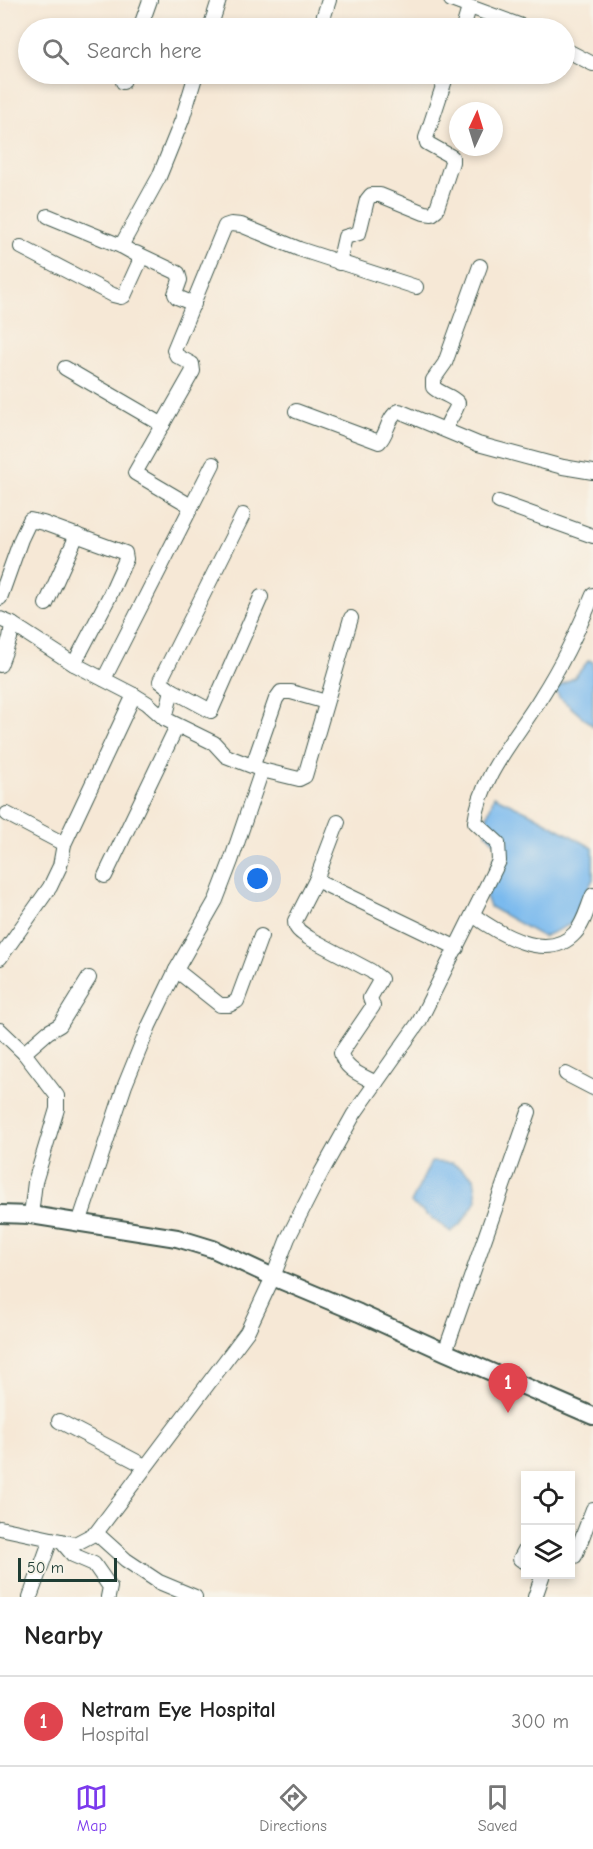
<!DOCTYPE html>
<style>
:root{--surface:#fff;--page:#f2f2f2;--text:#222;--muted:#767676;--line:#e0e0e0;--accent:#7c3aed}
body{margin:0;font-family:"Comic Neue",sans-serif;background:var(--page);color:var(--text)}
.controls{position:absolute;right:18px;bottom:18px;display:grid;overflow:hidden;border-radius:0px;box-shadow:0 3px 9px #0003}
.controls button{width:54px;height:54px;display:grid;place-items:center;padding:0;border:0;border-bottom:2px solid var(--line);background:var(--surface);color:var(--text);font:30px sans-serif}
.compass{position:absolute;left:449px;top:102px;width:54px;height:54px;border-radius:50%;background:var(--surface);box-shadow:0 3px 9px #0003;rotate:4deg}
.scale{position:absolute;left:18px;bottom:15px;width:99px;box-sizing:border-box;padding-left:6px;border:3px solid #1f3d34;border-top:0;font-size:16px;line-height:21px;white-space:nowrap;color:#1f3d34;-webkit-text-stroke:4px #f7f3e8;paint-order:stroke}
.you{position:absolute;left:258px;top:879px;width:21px;height:21px;margin:-15px;border:4px solid #fff;border-radius:50%;background:#1a73e8;box-shadow:0 0 0 9px #1a73e833}
.badge{display:grid;place-items:center;width:39px;height:39px;border-radius:50%;background:var(--accent);color:#fff;font-size:20px;font-weight:700}
.pin{position:absolute;translate:-50% -50px;filter:drop-shadow(0 2px 3px #0008)}
.pin::after{content:'';position:absolute;top:32px;width:21px;height:18px;background:inherit;clip-path:polygon(0 0,100% 0,50% 100%)}
.list{margin:0;padding:0;list-style:none}
h2{display:flex;justify-content:space-between;align-items:center;height:78px;margin:0;padding:0 24px;font-size:26px}
h2 small{font-size:20px;font-weight:400;color:var(--muted)}
.list li{display:grid;grid-template-columns:39px 1fr auto;gap:18px;align-items:center;box-sizing:border-box;height:90px;padding:0 24px;border-top:2px solid var(--line)}
.list b{display:block;font-size:22px;white-space:nowrap}
.list p{margin:0;font-size:20px;white-space:nowrap;color:var(--muted)}
.list em{font-size:20px;font-style:normal;color:var(--muted)}
.icon{flex:none;width:33px;height:33px;fill:none;stroke:currentColor;stroke-width:2;stroke-linecap:round;stroke-linejoin:round}
.map{position:relative;flex:none;width:593px;height:1597px;overflow:hidden}
.search{position:absolute;background:var(--surface);box-shadow:0 3px 9px #0003;left:18px;right:18px;top:18px;height:66px;display:flex;align-items:center;gap:15px;box-sizing:border-box;padding:0 21px;border-radius:33px;color:var(--muted);font-size:22px}
.sheet{height:168px;background:var(--surface)}
nav{display:flex;justify-content:space-around;align-items:center;box-sizing:border-box;height:84px;border-top:2px solid var(--line);background:var(--surface);font-size:16px;color:var(--muted)}
nav a{display:grid;justify-items:center;gap:3px}
nav .on{color:var(--accent)}
.map>svg:first-child{display:block}
.water{fill:#7abaee;stroke:#4c7c91;stroke-width:1.5}
.lines{fill:none;stroke-linecap:round;stroke-linejoin:round}
.minor-casing{stroke:#3f574c;stroke-width:16}
.tertiary-casing{stroke:#3f574c;stroke-width:20}
.minor{stroke:#fff;stroke-width:14}
.tertiary{stroke:#fff;stroke-width:16}
</style>
<div class="map">
<svg width="593" height="1597" viewBox="0 0 593 1597">
<rect width="100%" height="100%" fill="#f7f3e8"/>
<filter id="ink" filterUnits="userSpaceOnUse"><feTurbulence type="fractalNoise" baseFrequency=".0167" numOctaves="2"/><feDisplacementMap in="SourceGraphic" scale="12" xChannelSelector="R" yChannelSelector="G"/><feConvolveMatrix kernelMatrix="1 2 1 2 8 2 1 2 1" color-interpolation-filters="sRGB"/></filter>
<filter id="wash" filterUnits="userSpaceOnUse"><feTurbulence type="fractalNoise" baseFrequency=".008" numOctaves="4" result="noise"/><feDisplacementMap in="SourceGraphic" scale="24" xChannelSelector="R" yChannelSelector="G"/><feGaussianBlur stdDeviation="1.35" result="paint"/><feColorMatrix in="noise" values="0 0 0 0 0 0 0 0 0 0 0 0 0 0 0 0 0 1.4 0 .05"/><feComposite in="paint" operator="in"/></filter>
<g filter="url(#wash)">
<rect width="100%" height="100%" fill="#f6e8d6"/>
<g class="water">
<path d="M589,660L593,662V726L559,697L555,689L575,677Z"/>
<path d="M494,796L530,813L593,848V879L571,924L543,937L490,907L483,888L499,847L486,833L487,817Z"/>
<path d="M431,1162L452,1163L474,1177L477,1200L461,1224L451,1232L411,1203Z"/>
</g>
</g>
<g filter="url(#ink)">
<g class="lines">
<g class="minor-casing">
<g id="minor">
<path d="M451,0L527,28"/>
<path d="M140,28L150,0"/>
<path d="M210,28L219,0"/>
<path d="M320,28L329,0"/>
<path d="M463,28L469,8"/>
<path d="M564,49L593,64"/>
<path d="M123,82L126,74"/>
<path d="M121,246L159,177L182,120L196,74"/>
<path d="M21,247L113,295L121,297L124,296L139,263V256L121,246L48,216"/>
<path d="M136,253L178,273L180,280L175,294L177,297L194,304"/>
<path d="M339,263L345,237L359,233L367,200L371,195H380L424,213L432,214L436,211L452,162V157L427,143L426,138L447,74"/>
<path d="M65,368L163,425"/>
<path d="M296,411L379,442C388,434 387,417 399,411L478,444L563,467L593,472"/>
<path d="M446,430C447,420 456,413 458,403C451,395 440,394 433,387V380L445,363L480,266"/>
<path d="M499,502L593,536"/>
<path d="M191,506L135,473L193,371L192,364L177,356L174,350L225,226L231,224L241,225L299,249L416,287"/>
<path d="M0,598L21,539L30,520L43,523L125,553L126,559L109,597L74,664"/>
<path d="M46,604L77,535"/>
<path d="M0,619L12,624L10,638L0,665"/>
<path d="M104,679L213,464"/>
<path d="M172,690L211,711L261,597"/>
<path d="M134,695L147,703L165,719L214,743L226,756L262,770L299,779L305,776L351,618"/>
<path d="M165,719L172,690L160,681L243,515"/>
<path d="M253,765L276,699L281,692H291L326,702"/>
<path d="M7,814L64,844"/>
<path d="M338,822L316,880L295,921C295,930 302,933 309,938L371,971L381,979L370,998L373,1006L341,1053C345,1070 361,1075 376,1083"/>
<path d="M105,876L177,726"/>
<path d="M316,880L457,948"/>
<path d="M473,915C499,934 548,963 575,933C584,924 588,906 593,895"/>
<path d="M0,958L50,887L60,866L64,844L134,695L74,664L12,624"/>
<path d="M176,970L220,1005H229L237,1001L261,936"/>
<path d="M0,1030L24,1053L57,1096V1109L35,1182L31,1215"/>
<path d="M24,1053L48,1032L60,1025L89,978"/>
<path d="M566,1074L593,1088"/>
<path d="M79,1223L125,1085L149,1026L176,970L216,900L231,861L262,770"/>
<path d="M445,1352L529,1112"/>
<path d="M59,1421L145,1466"/>
<path d="M0,1528L75,1544L96,1533L247,1332L273,1277L288,1238L321,1173L354,1114L419,1022L499,861L498,843L475,822C481,774 517,737 541,697C562,664 578,631 593,595"/>
<path d="M96,1533L126,1560L159,1582L195,1597"/>
<path d="M61,1541L73,1555L94,1564L110,1587L108,1597"/>
<path d="M526,1548L520,1559L526,1562"/>
<path d="M570,1554L575,1556L593,1509"/>
<path d="M30,1597L51,1539"/>
<path d="M535,1597L543,1574"/>
</g>
</g>
<g class="tertiary-casing">
<path id="tertiary" d="M0,1214L31,1215L177,1238L213,1249L273,1277L359,1313L445,1352L593,1416"/>
</g>
<use href="#minor" class="minor"/>
<use href="#tertiary" class="tertiary"/>
</g>
</g>
</svg>
<div class="controls">
<button><svg class="icon" aria-label="locate" viewBox="0 0 24 24"><circle cx="12" cy="12" r="6"/><path d="M12 2v4M12 18v4M2 12h4M18 12h4"/></svg></button>
<button><svg class="icon" aria-label="layers" viewBox="0 0 24 24"><path d="M12 4l9 5-9 5-9-5zM3 14l9 5 9-5"/></svg></button>
</div>
<svg class="compass" viewBox="-18 -18 36 36"><path d="M0-13l5 13h-10z" fill="#e53935"/><path d="M0 13l5-13h-10z" fill="#767676"/></svg>
<div class="scale">50 m</div>
<div class="you"></div>
<div class="pin badge" style="left:508px;top:1413px;background:#e0444e">1</div>
<div class="search"><svg class="icon" aria-label="search" viewBox="0 0 24 24"><circle cx="10" cy="10" r="6"/><path d="M15 15l6 6"/></svg>Search here</div>
</div>
<section class="sheet">
<h2>Nearby<small></small></h2>
<ul class="list">
<li><span class="badge" style="background:#e0444e">1</span><div><b>Netram Eye Hospital</b><p>Hospital</p></div><em>300 m</em></li>
</ul>
</section>
<nav>
<a class="on"><svg class="icon" aria-label="map" viewBox="0 0 24 24"><path d="M3 6l6-2 6 2 6-2v14l-6 2-6-2-6 2zM9 4v14M15 6v14"/></svg>Map</a>
<a><svg class="icon" aria-label="directions" viewBox="0 0 24 24"><path d="M12 3l9 9-9 9-9-9zM9 14v-3h6M13 9l2 2-2 2"/></svg>Directions</a>
<a><svg class="icon" aria-label="saved" viewBox="0 0 24 24"><path d="M7 4h10v16l-5-4-5 4z"/></svg>Saved</a>
</nav>
